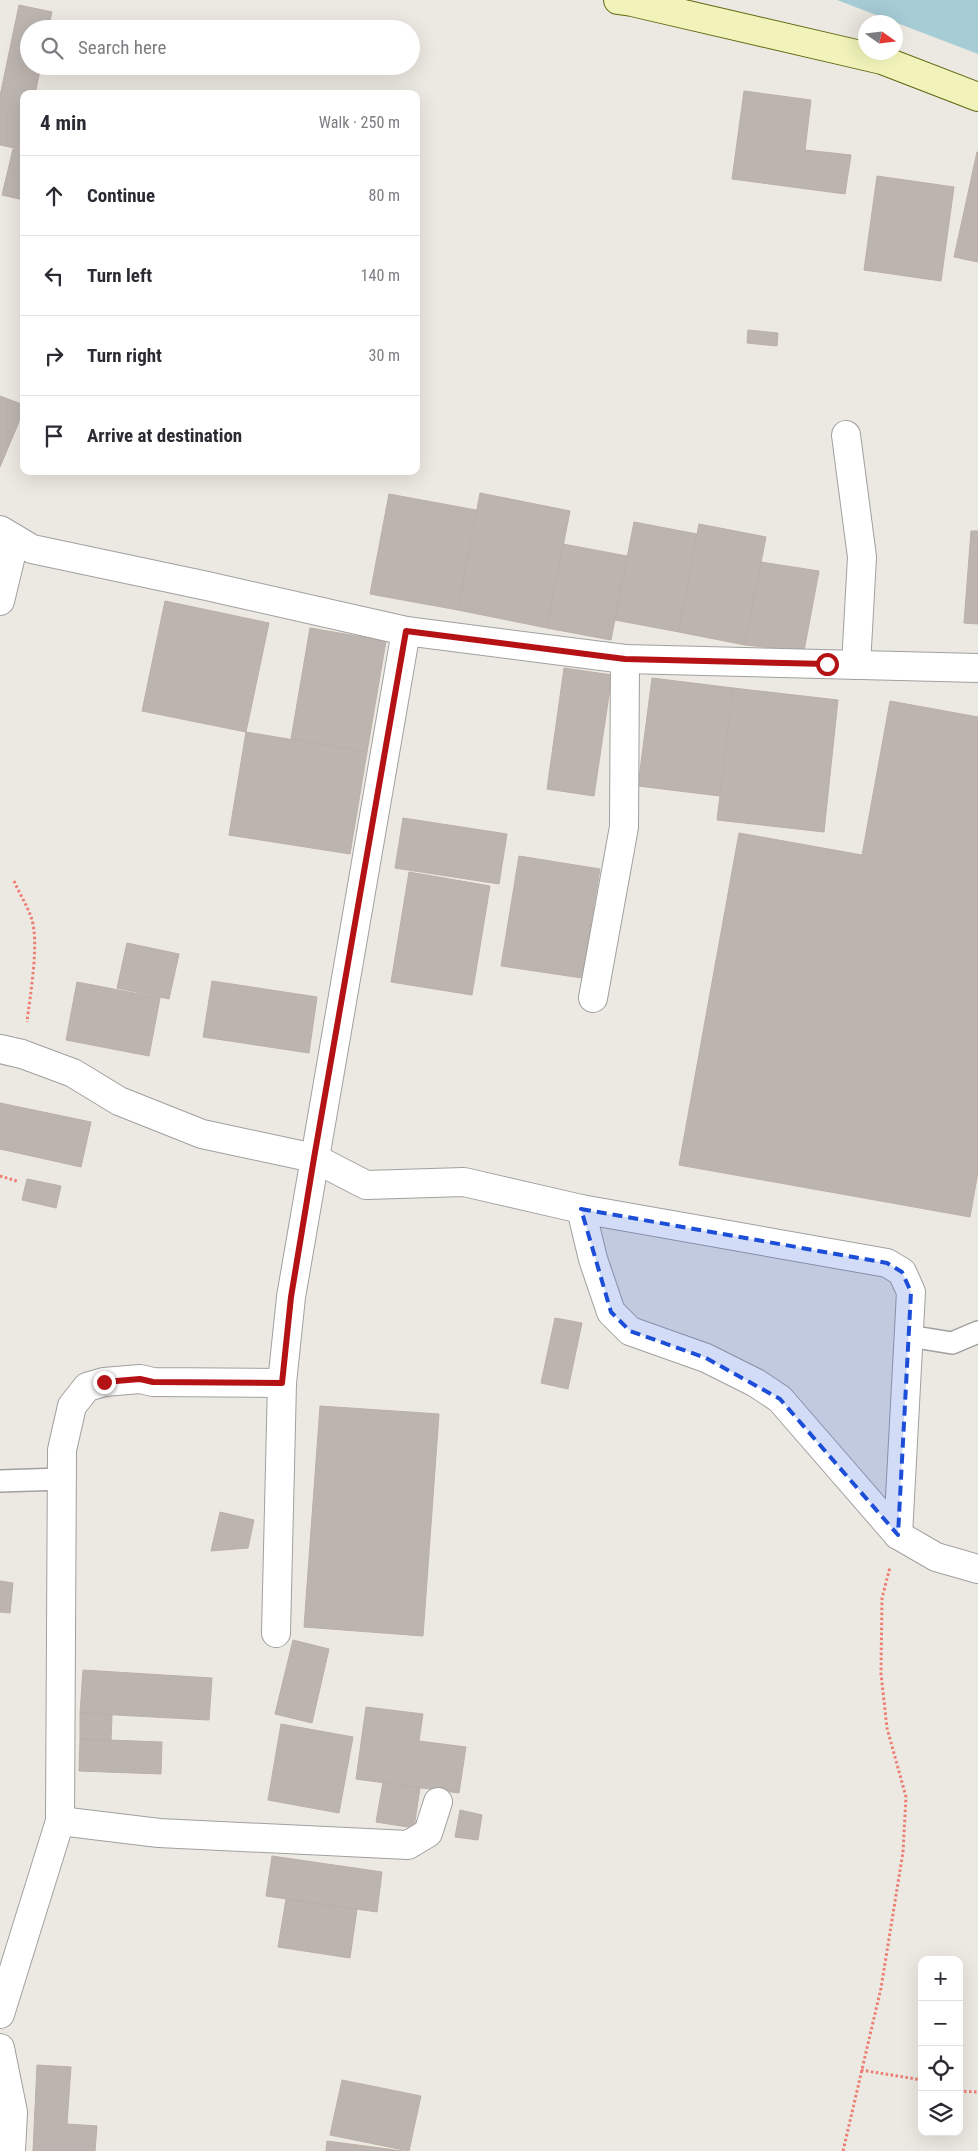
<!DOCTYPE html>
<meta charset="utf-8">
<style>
:root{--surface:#fff;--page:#f2f2f3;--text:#2b2b33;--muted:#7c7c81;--line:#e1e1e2}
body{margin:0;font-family:"Roboto Condensed",sans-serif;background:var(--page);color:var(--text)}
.controls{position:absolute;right:15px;bottom:15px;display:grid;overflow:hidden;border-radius:10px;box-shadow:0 5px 20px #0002}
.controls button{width:45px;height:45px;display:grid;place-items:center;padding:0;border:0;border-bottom:1px solid var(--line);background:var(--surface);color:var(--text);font:25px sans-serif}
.compass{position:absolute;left:858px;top:15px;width:45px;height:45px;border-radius:50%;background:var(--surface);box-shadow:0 5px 20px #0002;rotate:104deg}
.stop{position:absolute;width:15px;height:15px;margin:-11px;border:4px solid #b51215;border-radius:50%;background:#fff}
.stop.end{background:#b51215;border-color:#fff;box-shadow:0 1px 5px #0008}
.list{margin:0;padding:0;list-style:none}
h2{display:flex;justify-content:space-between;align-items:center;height:65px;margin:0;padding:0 20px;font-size:21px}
h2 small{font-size:16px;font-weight:400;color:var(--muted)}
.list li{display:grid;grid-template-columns:32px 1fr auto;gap:15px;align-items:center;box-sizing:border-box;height:80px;padding:0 20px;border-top:1px solid var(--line)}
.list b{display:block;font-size:19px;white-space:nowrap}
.list em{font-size:16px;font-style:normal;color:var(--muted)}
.icon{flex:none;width:28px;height:28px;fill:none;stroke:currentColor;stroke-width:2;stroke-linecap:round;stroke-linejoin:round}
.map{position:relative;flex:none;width:978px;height:2151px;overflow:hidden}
.search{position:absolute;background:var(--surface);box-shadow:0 5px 20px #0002;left:20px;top:20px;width:400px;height:55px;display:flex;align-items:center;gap:12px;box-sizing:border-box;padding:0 18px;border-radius:28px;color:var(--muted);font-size:19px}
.panel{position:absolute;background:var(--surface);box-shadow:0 5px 20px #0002;left:20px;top:90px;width:400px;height:385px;border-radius:10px}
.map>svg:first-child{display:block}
.water{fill:#a6ccd6}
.building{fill:#bcb4af;stroke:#bcafa6}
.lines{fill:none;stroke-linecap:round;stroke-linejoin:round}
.lane-casing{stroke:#a0a0a0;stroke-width:24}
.street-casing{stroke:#a0a0a0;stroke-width:30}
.secondary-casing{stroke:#5f670e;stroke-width:30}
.path{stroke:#ec7e73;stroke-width:3;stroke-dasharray:2.5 2.5;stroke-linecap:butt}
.lane{stroke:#fff;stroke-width:21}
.street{stroke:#fff;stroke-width:28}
.secondary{stroke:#f1f3ba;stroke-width:28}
.route{stroke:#b51215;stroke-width:6}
.marked{fill:#1d4ed8;fill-opacity:0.2;stroke:#1d4ed8;stroke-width:4;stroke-dasharray:10 6;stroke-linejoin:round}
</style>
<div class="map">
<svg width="978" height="2151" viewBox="0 0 978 2151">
<rect width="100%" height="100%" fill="#ece9e2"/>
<path class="water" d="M837,0H978V54Z"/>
<g class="building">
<path d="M19,5L52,12L48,29H29V66H41L35,94H24V150L0,145V96Z"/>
<path d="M744,91L811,100L805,150L851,155L845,194L732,179Z"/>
<path d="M13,149L24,151V200L2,195Z"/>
<path d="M977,152H978V262L954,257Z"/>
<path d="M877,176L954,187L941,281L864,270Z"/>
<path d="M748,330L778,333L777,346L747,343Z"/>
<path d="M0,396L24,405V410L0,467Z"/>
<path d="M480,493L570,511L547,628L458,610Z"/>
<path d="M389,494L476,510L458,610L370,594Z"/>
<path d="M634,522L697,534L679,632L615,620Z"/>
<path d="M699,524L766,537L745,645L679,632Z"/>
<path d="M971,531H978V624L964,623Z"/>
<path d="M563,544L627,556L611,640L547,628Z"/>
<path d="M761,562L819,571L804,651L745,645Z"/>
<path d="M165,601L269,623L246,732L142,711Z"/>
<path d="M310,628L386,641L367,752L291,739Z"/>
<path d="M564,668L612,675L594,796L547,789Z"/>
<path d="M652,678L733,688L720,796L638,786Z"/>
<path d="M733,688L838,700L824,832L717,820Z"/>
<path d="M890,701L978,717V1172L970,1217L679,1165L739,833L862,855Z"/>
<path d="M246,732L367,752L350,854L229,835Z"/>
<path d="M403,818L507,834L499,884L395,868Z"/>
<path d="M519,856L600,869L582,978L501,966Z"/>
<path d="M409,872L490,886L472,995L391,982Z"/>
<path d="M127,943L179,954L169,999L117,988Z"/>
<path d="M212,981L317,997L309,1053L203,1037Z"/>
<path d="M77,982L160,998L149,1056L66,1040Z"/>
<path d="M0,1103L91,1122L81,1167L0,1149Z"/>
<path d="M27,1179L61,1186L56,1208L22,1200Z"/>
<path d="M555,1318L582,1323L568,1389L541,1383Z"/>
<path d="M320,1406L439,1414L423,1636L304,1627Z"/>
<path d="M220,1512L254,1520L248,1548L211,1551Z"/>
<path d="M0,1581L13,1583L10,1613L0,1612Z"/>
<path d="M293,1640L329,1649L312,1723L275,1714Z"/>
<path d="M83,1670L212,1678L209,1720L80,1713Z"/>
<path d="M366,1707L423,1714L419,1741L466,1747L459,1793L356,1779Z"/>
<path d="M80,1713L112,1715L111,1741L80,1739Z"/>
<path d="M281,1724L353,1737L339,1813L268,1800Z"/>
<path d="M80,1739L162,1742L161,1774L79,1771Z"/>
<path d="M383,1782L420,1788L414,1828L376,1822Z"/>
<path d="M460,1810L482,1815L478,1840L455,1837Z"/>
<path d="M272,1856L382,1872L377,1912L266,1896Z"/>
<path d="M286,1899L357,1909L350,1958L278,1947Z"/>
<path d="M37,2065L71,2067L67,2124L97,2126L95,2151H33Z"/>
<path d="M342,2080L421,2096L409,2151L330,2135Z"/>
<path d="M327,2141L403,2151H326Z"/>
</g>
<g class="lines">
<g class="lane-casing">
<g id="lane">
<path d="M909,1336L952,1343L978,1332"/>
<path d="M0,1481L62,1479"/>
</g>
</g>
<g class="street-casing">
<g id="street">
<path d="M846,435L862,557L856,665"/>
<path d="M0,530L32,549L207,586L406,631L625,659L978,668"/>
<path d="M0,601L15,539"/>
<path d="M593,998L624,827L625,659"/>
<path d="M0,1049L22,1054L73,1073L119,1101L202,1134L314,1158L366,1185L464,1182L581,1209L593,1259L611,1312L630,1331L706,1358L756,1383L780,1399L898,1535L936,1557L978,1569"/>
<path d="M581,1209L887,1263L902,1272L911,1292L898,1535"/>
<path d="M276,1633L282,1383L291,1297L406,631"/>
<path d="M60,1821L159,1833L408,1845L428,1833L438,1802"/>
<path d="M0,2014L60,1821L62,1450L72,1406L87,1387L104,1382L140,1379L153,1382L282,1383"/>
<path d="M0,2048L13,2112L11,2151"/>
</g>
</g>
<g class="secondary-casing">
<path id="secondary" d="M618,0L632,2L882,60L978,97"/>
</g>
<g class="path">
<path d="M14,881C19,893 27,905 31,917C40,941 30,995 27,1022"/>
<path d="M0,1176L17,1181"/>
<path d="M861,2070L922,2080"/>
<path d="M959,2091L978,2092"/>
<path d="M843,2151L881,1988L903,1852L906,1797L887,1728L881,1674L882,1598L890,1567"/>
</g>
<use href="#lane" class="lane"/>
<use href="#street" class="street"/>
<use href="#secondary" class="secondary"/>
</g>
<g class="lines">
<path class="route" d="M104,1382L140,1379L153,1382L282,1383L291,1297L314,1158L406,631L625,659L827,664"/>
</g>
<path class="marked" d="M581,1209L887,1263L902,1272L911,1292L898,1535L780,1399L706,1358L630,1331L611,1312Z"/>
</svg>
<div class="controls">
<button>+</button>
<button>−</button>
<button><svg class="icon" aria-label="locate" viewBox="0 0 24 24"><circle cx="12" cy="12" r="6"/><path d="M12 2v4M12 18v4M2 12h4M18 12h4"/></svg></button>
<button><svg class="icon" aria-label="layers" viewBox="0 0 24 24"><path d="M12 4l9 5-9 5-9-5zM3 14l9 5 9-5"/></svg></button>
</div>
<svg class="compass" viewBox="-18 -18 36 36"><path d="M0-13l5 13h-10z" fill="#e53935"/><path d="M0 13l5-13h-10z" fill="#7c7c81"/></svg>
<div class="stop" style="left:827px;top:664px"></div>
<div class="stop end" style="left:104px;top:1382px"></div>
<div class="search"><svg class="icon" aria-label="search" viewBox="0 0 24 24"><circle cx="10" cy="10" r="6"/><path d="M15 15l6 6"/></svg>Search here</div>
<section class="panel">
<h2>4 min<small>Walk · 250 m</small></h2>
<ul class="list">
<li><svg class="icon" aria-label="ahead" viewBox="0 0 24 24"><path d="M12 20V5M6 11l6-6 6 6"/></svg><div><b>Continue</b></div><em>80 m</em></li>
<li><svg class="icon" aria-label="left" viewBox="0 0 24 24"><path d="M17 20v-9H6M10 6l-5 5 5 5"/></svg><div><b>Turn left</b></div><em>140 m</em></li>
<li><svg class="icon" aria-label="right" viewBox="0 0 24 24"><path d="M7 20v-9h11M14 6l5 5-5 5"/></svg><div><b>Turn right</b></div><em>30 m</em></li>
<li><svg class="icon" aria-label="arrive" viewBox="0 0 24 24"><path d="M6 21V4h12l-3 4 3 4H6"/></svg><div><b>Arrive at destination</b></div></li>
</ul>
</section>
</div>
